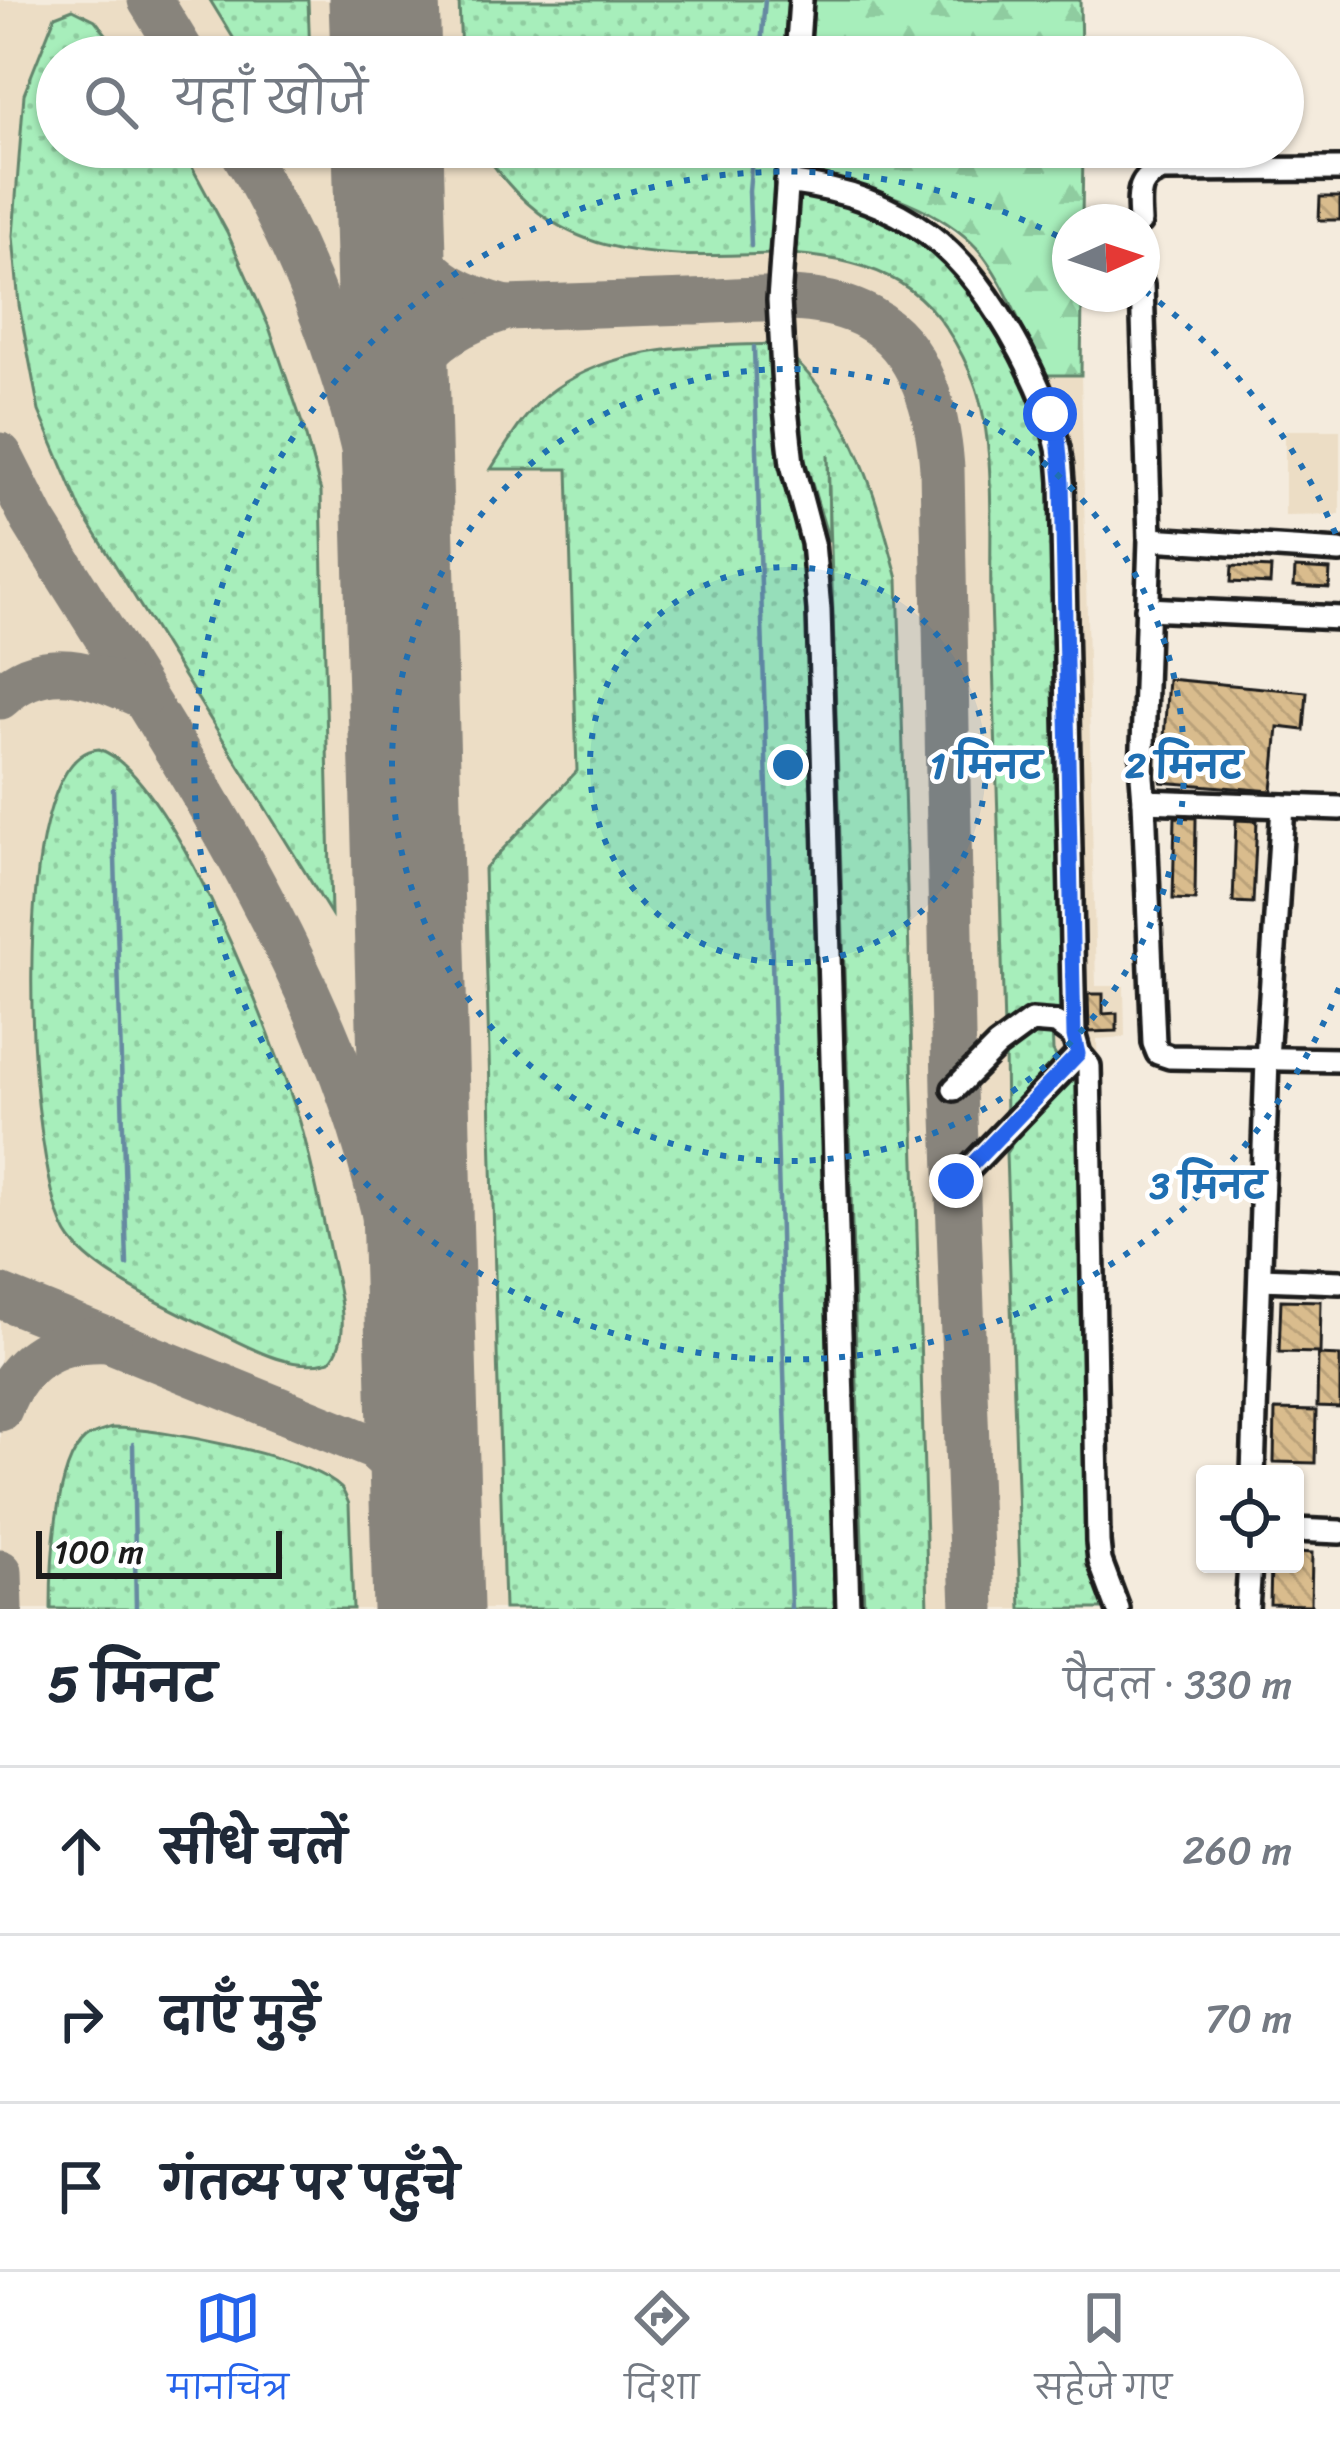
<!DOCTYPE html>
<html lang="hi">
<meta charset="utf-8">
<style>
:root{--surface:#fff;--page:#f6f6f7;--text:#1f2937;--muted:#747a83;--line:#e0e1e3;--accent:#2563eb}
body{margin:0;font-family:Sriracha,"Playpen Sans Deva",sans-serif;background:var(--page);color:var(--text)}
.controls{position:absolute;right:36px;bottom:36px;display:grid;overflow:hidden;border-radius:12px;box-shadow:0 3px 9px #0004}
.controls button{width:108px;height:108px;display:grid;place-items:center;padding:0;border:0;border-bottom:3px solid var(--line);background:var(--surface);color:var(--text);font:60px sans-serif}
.compass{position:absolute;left:1052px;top:204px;width:108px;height:108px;border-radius:50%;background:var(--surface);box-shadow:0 3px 9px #0004;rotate:87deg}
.scale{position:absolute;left:36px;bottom:30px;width:246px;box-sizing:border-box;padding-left:12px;border:6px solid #1c1c1c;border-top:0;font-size:33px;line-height:42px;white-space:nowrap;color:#1c1c1c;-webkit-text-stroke:9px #fff;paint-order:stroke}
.stop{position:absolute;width:36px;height:36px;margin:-27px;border:9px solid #2563eb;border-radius:50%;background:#fff}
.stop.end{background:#2563eb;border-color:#fff;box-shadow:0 3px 12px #0008}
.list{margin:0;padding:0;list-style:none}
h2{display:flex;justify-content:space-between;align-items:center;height:156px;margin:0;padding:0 48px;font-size:51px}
h2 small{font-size:39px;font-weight:400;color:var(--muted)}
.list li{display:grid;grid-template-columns:78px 1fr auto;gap:36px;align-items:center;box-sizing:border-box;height:168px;padding:0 48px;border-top:3px solid var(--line)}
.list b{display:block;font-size:45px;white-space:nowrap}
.list em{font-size:39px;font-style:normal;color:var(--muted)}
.icon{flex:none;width:66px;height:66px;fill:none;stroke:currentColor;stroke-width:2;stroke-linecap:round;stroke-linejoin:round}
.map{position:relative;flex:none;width:1340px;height:1609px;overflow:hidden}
.search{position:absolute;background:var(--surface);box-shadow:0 3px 9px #0004;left:36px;right:36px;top:36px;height:132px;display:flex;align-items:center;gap:30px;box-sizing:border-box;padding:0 42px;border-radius:66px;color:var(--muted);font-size:45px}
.sheet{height:660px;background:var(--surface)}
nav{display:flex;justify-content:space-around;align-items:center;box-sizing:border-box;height:168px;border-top:3px solid var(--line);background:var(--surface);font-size:33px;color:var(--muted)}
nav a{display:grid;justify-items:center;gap:6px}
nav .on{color:var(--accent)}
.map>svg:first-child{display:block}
.built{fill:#ecddc5}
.grass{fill:url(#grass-dots);stroke:#62856c;stroke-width:3}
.forest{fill:url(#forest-firs);stroke:#62856c;stroke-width:3}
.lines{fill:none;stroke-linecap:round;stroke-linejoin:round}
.stream{stroke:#668aa1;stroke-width:4.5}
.taxiway{stroke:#88847c;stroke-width:45}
.runway{stroke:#88847c;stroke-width:111}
.building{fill:url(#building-back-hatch);stroke:#1c1c1c;stroke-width:3}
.minor-casing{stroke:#1c1c1c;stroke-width:30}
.minor{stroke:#fff;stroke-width:21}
.route{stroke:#2563eb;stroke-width:15}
.ring{fill:none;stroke:#1f6fb2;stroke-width:6;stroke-dasharray:6 12}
.centre{fill:#1f6fb2;stroke:#fff;stroke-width:6}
.ring-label{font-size:36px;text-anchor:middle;font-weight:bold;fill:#1f6fb2;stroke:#fff;stroke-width:9;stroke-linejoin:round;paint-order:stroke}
</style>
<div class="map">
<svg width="1340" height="1609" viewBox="0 0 1340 1609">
<defs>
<pattern id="grass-dots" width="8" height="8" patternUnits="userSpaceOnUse" patternTransform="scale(3)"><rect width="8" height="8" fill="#a7eebb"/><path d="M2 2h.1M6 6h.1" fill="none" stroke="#8fcca0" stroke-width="1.8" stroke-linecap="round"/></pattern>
<pattern id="forest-firs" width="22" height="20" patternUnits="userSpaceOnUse" patternTransform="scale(3)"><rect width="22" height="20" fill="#a7eebb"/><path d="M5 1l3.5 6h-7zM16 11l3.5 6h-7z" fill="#8fcca0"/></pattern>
<pattern id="building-back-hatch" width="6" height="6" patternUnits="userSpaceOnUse" patternTransform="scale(3)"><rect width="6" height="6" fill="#d9bc8d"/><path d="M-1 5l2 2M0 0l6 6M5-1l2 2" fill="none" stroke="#baa179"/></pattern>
</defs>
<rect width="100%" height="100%" fill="#f4ebdd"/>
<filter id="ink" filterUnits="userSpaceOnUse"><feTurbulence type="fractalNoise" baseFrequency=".00833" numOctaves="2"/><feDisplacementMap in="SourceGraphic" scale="24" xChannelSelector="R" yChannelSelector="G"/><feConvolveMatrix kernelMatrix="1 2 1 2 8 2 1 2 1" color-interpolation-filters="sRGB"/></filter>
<g filter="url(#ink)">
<g class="built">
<path d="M0,0H810L806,57H57V147H799L798,170L876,189L908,203L971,242L989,266L1044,374L1081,375L1096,986H1124L1125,1037L1097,1039L1110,1551L1131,1609H0Z"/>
<path d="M1285,430H1340V515L1285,516Z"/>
</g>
<g class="grass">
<path d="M210,0H308L310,57H245Z"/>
<path d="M459,0H793L788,57H461Z"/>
<path d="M73,9L95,20L124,57H57V147H181L227,232L269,327L303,426L321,492L331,914L81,510L39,411L19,305L13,236L24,94L55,16Z"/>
<path d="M481,147H781L771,254C650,258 553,263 481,147Z"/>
<path d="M795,194H813L887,216L947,257L999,327L1050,433L1067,1023L1004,1030C1000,886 996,743 991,599C989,531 998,434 970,372C931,284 881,261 790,254Z"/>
<path d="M772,344L780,458L805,545L809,575L837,1609H504L484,869L577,771L568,469H491C509,441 527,408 555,389C619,344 698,347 772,344Z"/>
<path d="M792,358C855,414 877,501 898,579L928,1609H864L828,454L829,541L800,443Z"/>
<path d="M99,749C175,776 275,1044 300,1122C312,1163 320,1205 329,1247C335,1280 355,1334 330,1361C290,1373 245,1345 210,1328C170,1308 98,1276 71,1240C25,1180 3,754 99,749Z"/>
<path d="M1052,1027L1053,1051L1058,1060L1006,1120L1005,1050L1027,1031Z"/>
<path d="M1076,1070L1080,1080L1088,1543L1091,1567L1106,1609H1021L1006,1153L1043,1097Z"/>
<path d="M112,1428C159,1428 308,1456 341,1488C344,1491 347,1500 349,1504L353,1609H51C51,1569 54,1465 85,1439C93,1433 103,1431 112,1428Z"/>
</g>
<g class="forest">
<path d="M810,0H1080L1081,57H806Z"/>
<path d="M799,147H1083L1082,222H1070V294H1082L1081,375H1044C1025,337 1002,271 971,242C924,198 857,185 798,170Z"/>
</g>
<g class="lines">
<g class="stream">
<path d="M760,57L765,0"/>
<path d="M751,246L749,191L753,147"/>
<path d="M754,347L791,1609"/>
<path d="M113,789L127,1265"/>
<path d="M133,1444L136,1609"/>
</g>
<g class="taxiway">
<path d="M150,0L185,57"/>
<path d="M240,147C343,316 382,494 404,688"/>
<path d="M389,155C402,244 412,283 506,308"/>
<path d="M0,455L33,520C140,693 257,863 333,1052C388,1188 411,1333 423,1479"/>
<path d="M397,472C400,378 411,338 506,308C567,306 628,304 689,302C746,301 817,289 869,318C922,347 938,414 942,468L954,1089L973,1609"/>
<path d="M0,697C44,654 93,674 142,696"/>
<path d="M0,1296L375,1448L405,1475L425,1520"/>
<path d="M0,1409C18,1359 58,1337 109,1340"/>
<path d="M0,1572L1,1609"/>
</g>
<g class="runway">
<path d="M384,0L386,57"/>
<path d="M388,147L428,1609"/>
</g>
</g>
<g class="building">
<path d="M1320,197H1340V220H1319Z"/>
<path d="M1232,566L1271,568L1270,584L1231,582Z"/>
<path d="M1295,568L1330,570L1329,588L1294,586Z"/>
<path d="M1168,679L1307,692L1304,730L1278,727L1272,791L1161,782Z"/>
<path d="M1175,817L1196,818L1195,900L1173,899Z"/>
<path d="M1236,820L1257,821L1253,903L1233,902Z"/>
<path d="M1088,994H1103V1014L1117,1013V1031L1089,1032Z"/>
<path d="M1281,1300L1321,1301L1320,1353L1279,1352Z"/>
<path d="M1318,1355L1340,1356V1408L1317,1407Z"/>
<path d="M1275,1410L1316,1411L1315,1463L1274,1462Z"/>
<path d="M1295,1552L1312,1553L1311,1605L1270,1604L1271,1564H1295Z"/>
</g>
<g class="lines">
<g class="minor-casing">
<g id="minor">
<path d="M797,57L801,0"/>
<path d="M790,147L779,300L784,390L792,464L813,543L819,610L848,1609"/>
<path d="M787,182C908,198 964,247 1021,352C1043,394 1060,434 1062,482L1074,1036L1079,1054L1089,1066L1098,1542L1100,1561L1118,1609"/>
<path d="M1140,222C1139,197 1135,178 1163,170L1340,169"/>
<path d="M1142,285L1150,539"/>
<path d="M1340,551L1150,539L1142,776L1144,801L1340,808"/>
<path d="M1147,609L1340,618"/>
<path d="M1144,801L1154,1043L1158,1053L1170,1057L1340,1060"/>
<path d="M954,1089L997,1046L1031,1021L1056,1023L1074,1036"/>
<path d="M956,1182L1079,1054"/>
<path d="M1261,1279L1340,1282"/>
<path d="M1253,1474L1267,1059L1283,806"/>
<path d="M1295,1530L1340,1532"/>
<path d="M1247,1609L1250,1564"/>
</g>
</g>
<use href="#minor" class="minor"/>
</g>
</g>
<g class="lines" filter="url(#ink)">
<path class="route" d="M956,1181L1078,1054L1074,1036L1062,482L1058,436L1050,414"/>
</g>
<circle cx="788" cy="765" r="198" fill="#1f6fb2" fill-opacity=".12"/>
<g class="ring">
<circle cx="788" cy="765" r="198"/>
<circle cx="788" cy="765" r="396"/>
<path d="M1339 988A594 594 0 1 1 1067 241M1145 291A594 594 0 0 1 1339 542"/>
</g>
<circle cx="788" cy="765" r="18" class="centre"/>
<g class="ring-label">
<text x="986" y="778">1 मिनट</text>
<text x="1184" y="778">2 मिनट</text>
<text x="1208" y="1198">3 मिनट</text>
</g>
</svg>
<div class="controls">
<button><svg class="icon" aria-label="locate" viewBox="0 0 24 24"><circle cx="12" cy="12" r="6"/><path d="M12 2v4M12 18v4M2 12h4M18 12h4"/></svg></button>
</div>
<svg class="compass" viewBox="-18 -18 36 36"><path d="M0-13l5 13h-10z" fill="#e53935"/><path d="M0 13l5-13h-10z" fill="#747a83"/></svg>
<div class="scale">100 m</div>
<div class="stop" style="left:1050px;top:414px"></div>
<div class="stop end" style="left:956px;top:1181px"></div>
<div class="search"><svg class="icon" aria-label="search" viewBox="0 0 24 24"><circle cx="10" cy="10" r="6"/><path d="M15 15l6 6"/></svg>यहाँ खोजें</div>
</div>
<section class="sheet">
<h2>5 मिनट<small>पैदल · 330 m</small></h2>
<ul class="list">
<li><svg class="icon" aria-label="ahead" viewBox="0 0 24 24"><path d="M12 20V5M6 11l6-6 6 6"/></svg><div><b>सीधे चलें</b></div><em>260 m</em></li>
<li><svg class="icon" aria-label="right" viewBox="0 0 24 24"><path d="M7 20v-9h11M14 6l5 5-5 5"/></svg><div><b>दाएँ मुड़ें</b></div><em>70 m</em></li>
<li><svg class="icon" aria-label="arrive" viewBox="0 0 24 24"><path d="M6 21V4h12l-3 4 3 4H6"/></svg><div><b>गंतव्य पर पहुँचे</b></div></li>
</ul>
</section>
<nav>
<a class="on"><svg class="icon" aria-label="map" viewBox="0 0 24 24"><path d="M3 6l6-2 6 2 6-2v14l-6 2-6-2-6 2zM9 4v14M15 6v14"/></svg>मानचित्र</a>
<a><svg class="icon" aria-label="directions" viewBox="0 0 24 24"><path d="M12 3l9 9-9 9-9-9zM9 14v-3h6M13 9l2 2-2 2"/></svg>दिशा</a>
<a><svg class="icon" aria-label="saved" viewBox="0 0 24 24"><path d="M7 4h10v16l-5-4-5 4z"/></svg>सहेजे गए</a>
</nav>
